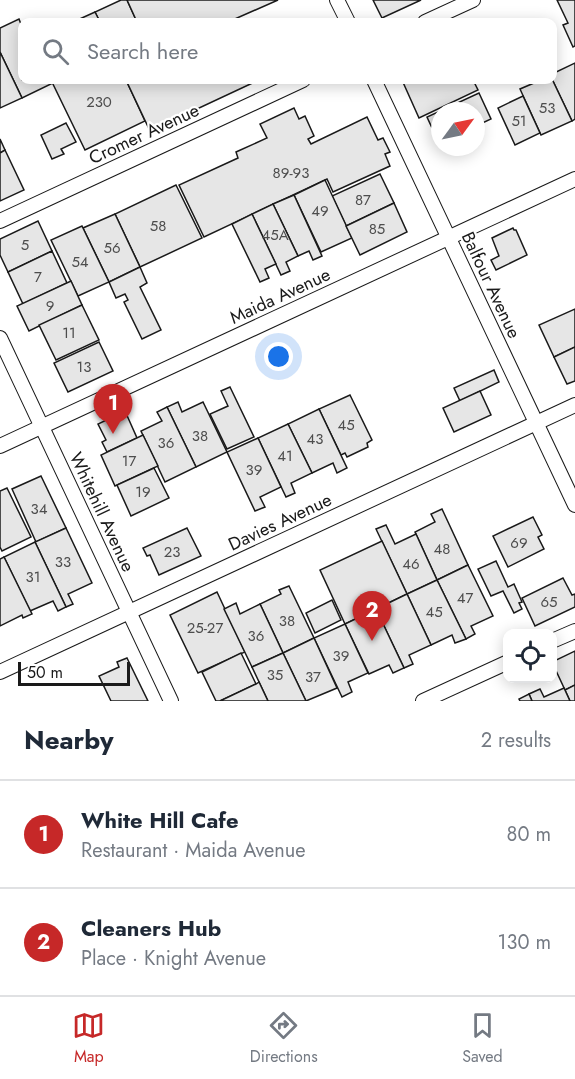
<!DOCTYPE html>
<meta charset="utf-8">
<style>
:root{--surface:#fff;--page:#f6f6f7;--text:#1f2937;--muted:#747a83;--line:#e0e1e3;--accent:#c62828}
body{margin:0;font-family:Jost,sans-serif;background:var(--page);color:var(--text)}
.controls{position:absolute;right:18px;bottom:18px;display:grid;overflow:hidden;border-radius:12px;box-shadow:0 3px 15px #0003}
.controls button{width:54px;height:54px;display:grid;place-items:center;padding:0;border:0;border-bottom:2px solid var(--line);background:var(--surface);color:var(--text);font:30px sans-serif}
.compass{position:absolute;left:431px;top:102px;width:54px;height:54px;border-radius:50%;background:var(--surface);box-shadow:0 3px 15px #0003;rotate:57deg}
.scale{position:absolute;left:18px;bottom:15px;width:112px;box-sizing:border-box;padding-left:6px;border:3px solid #1a1a1a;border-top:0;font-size:16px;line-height:21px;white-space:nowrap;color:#1a1a1a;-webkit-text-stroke:4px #fff;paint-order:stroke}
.you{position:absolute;left:279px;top:357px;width:21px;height:21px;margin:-15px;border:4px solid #fff;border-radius:50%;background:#1a73e8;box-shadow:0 0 0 9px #1a73e833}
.badge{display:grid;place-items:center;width:39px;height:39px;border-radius:50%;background:var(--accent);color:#fff;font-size:20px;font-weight:700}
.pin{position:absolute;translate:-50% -50px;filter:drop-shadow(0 2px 3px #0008)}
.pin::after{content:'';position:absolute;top:32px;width:21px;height:18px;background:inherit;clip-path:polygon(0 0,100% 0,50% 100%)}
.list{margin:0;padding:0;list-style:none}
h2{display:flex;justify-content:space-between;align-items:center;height:78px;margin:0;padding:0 24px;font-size:26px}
h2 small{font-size:20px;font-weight:400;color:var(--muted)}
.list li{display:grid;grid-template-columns:39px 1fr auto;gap:18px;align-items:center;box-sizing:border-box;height:108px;padding:0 24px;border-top:2px solid var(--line)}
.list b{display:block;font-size:22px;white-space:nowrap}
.list p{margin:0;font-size:20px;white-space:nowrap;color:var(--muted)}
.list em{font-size:20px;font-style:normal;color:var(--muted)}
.icon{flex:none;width:33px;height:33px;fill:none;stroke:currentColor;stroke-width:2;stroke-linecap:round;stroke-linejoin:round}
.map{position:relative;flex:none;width:575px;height:701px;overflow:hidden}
.search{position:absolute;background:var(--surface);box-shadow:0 3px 15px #0003;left:18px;right:18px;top:18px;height:66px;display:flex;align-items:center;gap:15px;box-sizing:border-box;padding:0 21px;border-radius:12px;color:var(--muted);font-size:22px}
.sheet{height:294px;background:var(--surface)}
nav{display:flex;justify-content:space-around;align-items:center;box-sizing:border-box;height:84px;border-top:2px solid var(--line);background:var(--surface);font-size:16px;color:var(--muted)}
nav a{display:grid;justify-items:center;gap:3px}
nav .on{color:var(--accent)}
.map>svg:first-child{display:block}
.building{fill:#e6e6e6;stroke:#1a1a1a;stroke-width:1.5}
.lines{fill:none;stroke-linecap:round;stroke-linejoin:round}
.minor-casing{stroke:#1a1a1a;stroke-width:16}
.minor{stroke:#fff;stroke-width:14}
.labels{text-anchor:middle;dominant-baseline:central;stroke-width:4.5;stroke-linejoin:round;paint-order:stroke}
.number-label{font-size:15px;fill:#4d4d4d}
.street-label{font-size:18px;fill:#1a1a1a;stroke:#fff}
</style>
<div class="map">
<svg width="575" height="701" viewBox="0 0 575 701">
<rect width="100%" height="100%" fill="#fff"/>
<g class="building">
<path d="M121,0H127L137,22H100L95,12Z"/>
<path d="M127,0H278L228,22H137Z"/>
<path d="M373,0H421L382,18Z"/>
<path d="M557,0H575V46L573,47L563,25L568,23Z"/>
<path d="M95,12L100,22H73Z"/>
<path d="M19,19L22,27V80H51L53,83L22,98L0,52V28Z"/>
<path d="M0,52L22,98L0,108Z"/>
<path d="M575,63V119L572,121L552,79V74Z"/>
<path d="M552,79L572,121L541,135L520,89L541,80Z"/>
<path d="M51,80H126L145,121L85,150Z"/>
<path d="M126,80H259L150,131Z"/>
<path d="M402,80H473L478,90L419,118Z"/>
<path d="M479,93L491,119L476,126V111H440L439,143L427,117Z"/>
<path d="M523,96L540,133L515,145L498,108Z"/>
<path d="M294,108L299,119L305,116L314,136L308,139L311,144L367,117L378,140L383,138L390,152L385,154L390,166L333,192L327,179L204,237L179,185L238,158L236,152L267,138L260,124Z"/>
<path d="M66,123L76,142L61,149L64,154L52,159L41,135Z"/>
<path d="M0,139L5,150L0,153Z"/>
<path d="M5,150L24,190L0,201V153Z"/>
<path d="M380,174L394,203L346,226L332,196Z"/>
<path d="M325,180L352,238L321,252L294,195Z"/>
<path d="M176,185L202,238L140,267L115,214Z"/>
<path d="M294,195L322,256L313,260L309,251L298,256L273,204Z"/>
<path d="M394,203L407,232L360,255L346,226Z"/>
<path d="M273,204L298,256L286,262L290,271L281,275L252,214Z"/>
<path d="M115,214L140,267L109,282L83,228Z"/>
<path d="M252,214L276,264L265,269L269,278L260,282L232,224Z"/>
<path d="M38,221L52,251L8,272L0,255V239Z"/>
<path d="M82,226L109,282L78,296L51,240Z"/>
<path d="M513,228L514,230H516L527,255L496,270L491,260L499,256L492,238Z"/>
<path d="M52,251L67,283L23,304L8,272Z"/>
<path d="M140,267L147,283L140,287L161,330L142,339L124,302L128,300L125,294L116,298L109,282Z"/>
<path d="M71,281L82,305L29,331L17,306Z"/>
<path d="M82,305L99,340L56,360L39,325Z"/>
<path d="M575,309V347L554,357L539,325Z"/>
<path d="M99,342L113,371L68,392L54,363Z"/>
<path d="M575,347V381L567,384L554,357Z"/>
<path d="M494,370L499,382L460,401L454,388Z"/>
<path d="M230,387L254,437L227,449L210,414L228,406L221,391Z"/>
<path d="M480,391L491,415L454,432L443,408Z"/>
<path d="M350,395L372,440L367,443L368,447L347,457L345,453L341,455L319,409Z"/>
<path d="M178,402L182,412L203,402L227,452L196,467L167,407Z"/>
<path d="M167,407L196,467L165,482L141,431L162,421L157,412Z"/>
<path d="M319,409L347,468L337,473L333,463L312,473L288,424Z"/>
<path d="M125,411L137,438L107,452L102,442L106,440L98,424Z"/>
<path d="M288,424L312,473L291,483L295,493L286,497L258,438Z"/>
<path d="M143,435L158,466L115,486L101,455Z"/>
<path d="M258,438L281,487L260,497L265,507L255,511L227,452Z"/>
<path d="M154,468L169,498L131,516L117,485Z"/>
<path d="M41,476L66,528L36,542L12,489Z"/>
<path d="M7,488L31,537L2,551L0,547V491Z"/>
<path d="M442,509L468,565L437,580L415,532L435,522L431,514Z"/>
<path d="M533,517L542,535L538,537L544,549L508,567L493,536Z"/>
<path d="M386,525L395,544L416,534L437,580L407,594L376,529Z"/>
<path d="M66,528L92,583L68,594L73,604L66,607L35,542Z"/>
<path d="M187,528L201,556L159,575L150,555L147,556L143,548Z"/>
<path d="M382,541L407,594L345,624L320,570Z"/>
<path d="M35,542L66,607L58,611L53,601L30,611L4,557Z"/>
<path d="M4,557L32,614L23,618L22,615L0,626V559Z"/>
<path d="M496,561L508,587L514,584L522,602L519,603L522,609L514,613L503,591L491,596L478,569Z"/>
<path d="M468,565L493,616L471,626L475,634L466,639L437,580Z"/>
<path d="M563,578L572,595L575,594V607L535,626L522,598Z"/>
<path d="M437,580L466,639L455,643L452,635L431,645L407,594Z"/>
<path d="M289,586L314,638L283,653L260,604L281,594L279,590Z"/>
<path d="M217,592L245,652L198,673L170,615Z"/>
<path d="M407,594L431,645L409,655L413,664L404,668L376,609Z"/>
<path d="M332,600L341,620L315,633L306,613Z"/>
<path d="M236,603L240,614L260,604L283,653L252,667L224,609Z"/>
<path d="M376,609L404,668L393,673L389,665L369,674L345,624Z"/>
<path d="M345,624L368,673L348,682L352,692L342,697L314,638Z"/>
<path d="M314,638L337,688L306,701L283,653Z"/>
<path d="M575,651V685L565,690L552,662Z"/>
<path d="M241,653L256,684L220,701H216L202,672Z"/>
<path d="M283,653L306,701H268L252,667Z"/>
<path d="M127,658L148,701H111L99,676L119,667L117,662Z"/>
<path d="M259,682L268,701H220L256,684Z"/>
<path d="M575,685V701H570L565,690Z"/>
<path d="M564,688L570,701H532L529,694L540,689L544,697Z"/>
<path d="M529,694L532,701H520L519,699Z"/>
</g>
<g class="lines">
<g class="minor-casing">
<g id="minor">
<path d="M337,0L348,22"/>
<path d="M425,22L473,0"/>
<path d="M374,80L575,505"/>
<path d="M0,221L303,80"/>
<path d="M0,338L171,701"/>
<path d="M0,446L575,179"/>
<path d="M552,641L575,631"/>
<path d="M0,672L575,405"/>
<path d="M423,701L508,662"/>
</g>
</g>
<use href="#minor" class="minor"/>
</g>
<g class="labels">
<g class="number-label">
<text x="99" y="102">230</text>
<text x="547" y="108">53</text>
<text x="519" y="121">51</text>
<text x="291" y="173">89-93</text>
<text x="363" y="200">87</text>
<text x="320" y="211">49</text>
<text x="158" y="226">58</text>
<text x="377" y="229">85</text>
<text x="275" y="235">45A</text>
<text x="25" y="245">5</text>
<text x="112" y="248">56</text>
<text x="80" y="262">54</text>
<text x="38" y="277">7</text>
<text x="50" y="306">9</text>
<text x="69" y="333">11</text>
<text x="84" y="367">13</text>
<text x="346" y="425">45</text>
<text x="200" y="436">38</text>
<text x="315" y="439">43</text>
<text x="166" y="443">36</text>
<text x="285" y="456">41</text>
<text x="129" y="461">17</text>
<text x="254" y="470">39</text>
<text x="143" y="492">19</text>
<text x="39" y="509">34</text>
<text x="519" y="543">69</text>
<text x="442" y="549">48</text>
<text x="172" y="552">23</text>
<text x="63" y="562">33</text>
<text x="411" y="564">46</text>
<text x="33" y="577">31</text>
<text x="465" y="598">47</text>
<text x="549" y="602">65</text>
<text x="434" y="612">45</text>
<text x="287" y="621">38</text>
<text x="205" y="628">25-27</text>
<text x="256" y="636">36</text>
<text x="341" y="656">39</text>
<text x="275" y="675">35</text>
<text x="313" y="677">37</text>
</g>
<g class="street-label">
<text transform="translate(144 134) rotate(-25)">Cromer Avenue</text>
<text transform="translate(491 285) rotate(65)">Balfour Avenue</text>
<text transform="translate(280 296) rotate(-25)">Maida Avenue</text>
<text transform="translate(102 512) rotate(65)">Whitehill Avenue</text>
<text transform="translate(280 522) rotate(-25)">Davies Avenue</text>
</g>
</g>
</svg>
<div class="controls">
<button><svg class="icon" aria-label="locate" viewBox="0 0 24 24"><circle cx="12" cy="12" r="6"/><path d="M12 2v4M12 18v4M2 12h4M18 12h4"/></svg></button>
</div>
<svg class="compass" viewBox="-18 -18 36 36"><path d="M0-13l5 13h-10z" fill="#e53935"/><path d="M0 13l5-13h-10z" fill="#747a83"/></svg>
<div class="scale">50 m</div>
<div class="you"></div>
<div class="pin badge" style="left:113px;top:434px">1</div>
<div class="pin badge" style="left:372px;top:641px">2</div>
<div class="search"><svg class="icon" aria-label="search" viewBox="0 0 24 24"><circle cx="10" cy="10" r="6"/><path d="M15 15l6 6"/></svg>Search here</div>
</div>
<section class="sheet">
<h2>Nearby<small>2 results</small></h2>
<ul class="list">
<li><span class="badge">1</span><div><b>White Hill Cafe</b><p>Restaurant · Maida Avenue</p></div><em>80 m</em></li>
<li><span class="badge">2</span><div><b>Cleaners Hub</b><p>Place · Knight Avenue</p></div><em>130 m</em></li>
</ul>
</section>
<nav>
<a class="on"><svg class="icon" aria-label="map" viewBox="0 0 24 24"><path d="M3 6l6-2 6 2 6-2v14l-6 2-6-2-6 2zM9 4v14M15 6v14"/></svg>Map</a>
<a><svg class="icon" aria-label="directions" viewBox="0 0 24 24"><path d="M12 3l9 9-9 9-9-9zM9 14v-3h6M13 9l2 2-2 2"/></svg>Directions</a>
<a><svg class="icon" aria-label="saved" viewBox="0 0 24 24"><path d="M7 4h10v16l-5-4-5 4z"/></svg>Saved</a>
</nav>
